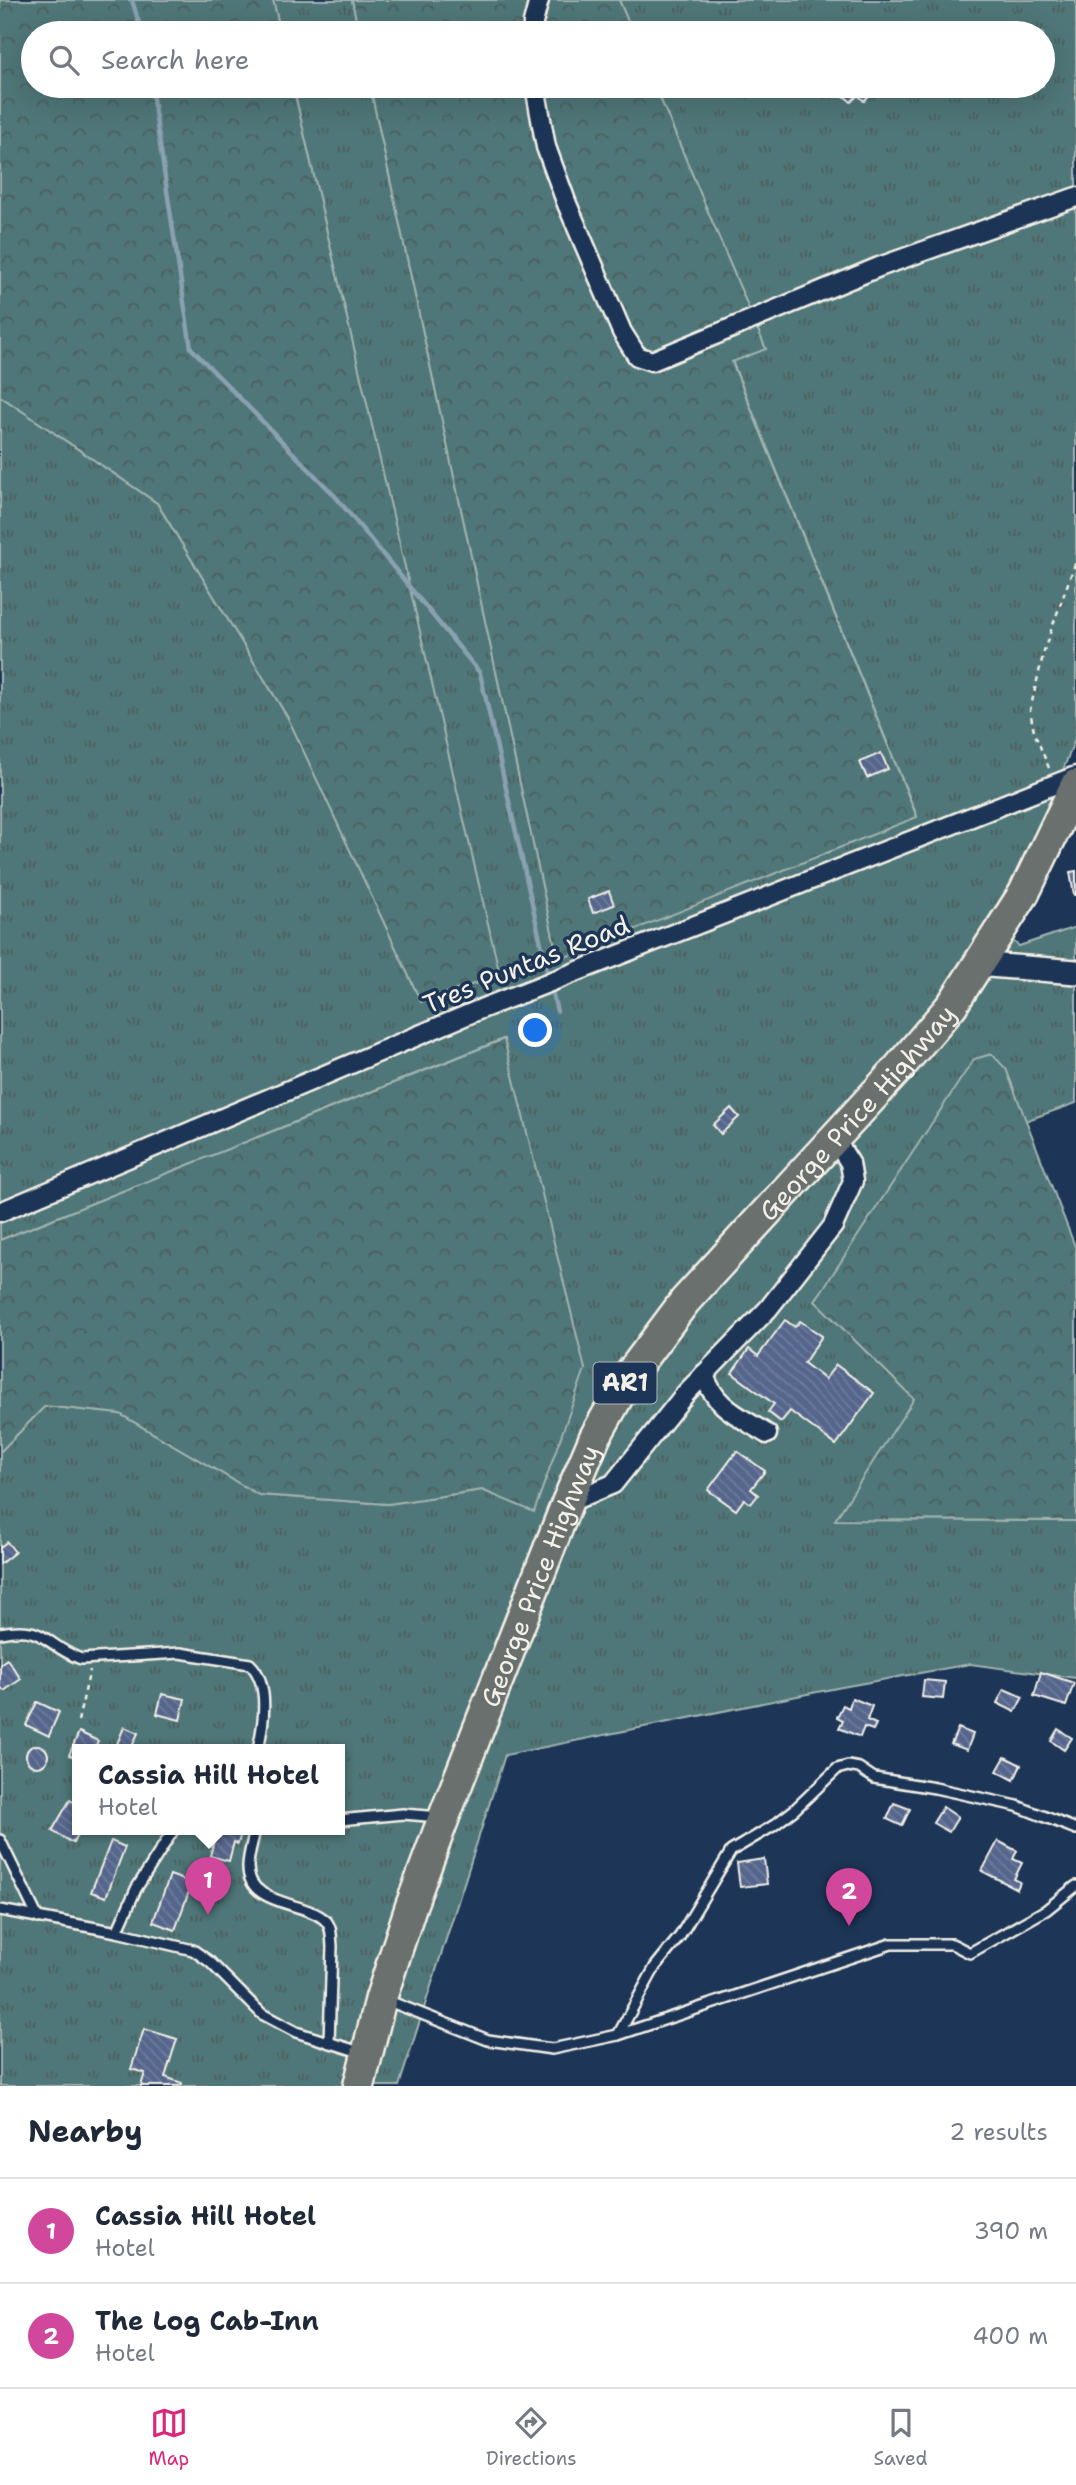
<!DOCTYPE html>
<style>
:root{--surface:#fff;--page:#f2f2f3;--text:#1f2937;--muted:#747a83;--line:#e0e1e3;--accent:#db2777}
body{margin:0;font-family:"Shantell Sans",sans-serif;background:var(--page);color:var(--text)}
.you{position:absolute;left:536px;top:1031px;width:24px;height:24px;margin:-18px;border:5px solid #fff;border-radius:50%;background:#1a73e8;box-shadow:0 0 0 10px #1a73e833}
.badge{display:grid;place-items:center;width:46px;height:46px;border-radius:50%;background:var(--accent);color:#fff;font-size:23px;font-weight:700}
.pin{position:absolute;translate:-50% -58px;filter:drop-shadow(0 2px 4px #0008)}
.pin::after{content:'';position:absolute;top:37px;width:24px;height:21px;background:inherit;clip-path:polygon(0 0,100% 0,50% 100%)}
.popup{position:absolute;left:72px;top:1744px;width:273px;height:91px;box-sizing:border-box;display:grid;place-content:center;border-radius:0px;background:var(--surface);filter:drop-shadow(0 2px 5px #0005);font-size:23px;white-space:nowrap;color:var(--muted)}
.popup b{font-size:26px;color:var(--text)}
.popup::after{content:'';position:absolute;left:50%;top:100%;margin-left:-14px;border:14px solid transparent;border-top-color:var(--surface)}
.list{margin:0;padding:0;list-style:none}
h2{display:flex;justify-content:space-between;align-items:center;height:91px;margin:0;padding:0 28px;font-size:30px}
h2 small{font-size:23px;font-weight:400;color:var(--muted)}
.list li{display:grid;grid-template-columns:46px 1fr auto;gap:21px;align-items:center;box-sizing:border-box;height:105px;padding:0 28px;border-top:2px solid var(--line)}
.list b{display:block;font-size:26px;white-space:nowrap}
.list p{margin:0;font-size:23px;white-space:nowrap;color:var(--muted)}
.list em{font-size:23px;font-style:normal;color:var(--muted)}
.icon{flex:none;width:38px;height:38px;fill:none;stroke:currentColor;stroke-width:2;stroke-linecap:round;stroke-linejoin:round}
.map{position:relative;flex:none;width:1076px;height:2086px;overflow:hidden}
.search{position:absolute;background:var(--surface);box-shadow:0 7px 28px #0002;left:21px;right:21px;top:21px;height:77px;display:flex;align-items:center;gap:18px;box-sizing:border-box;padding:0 24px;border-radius:38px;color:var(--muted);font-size:26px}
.sheet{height:301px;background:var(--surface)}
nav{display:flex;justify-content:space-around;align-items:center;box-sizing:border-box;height:98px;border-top:2px solid var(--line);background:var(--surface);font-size:19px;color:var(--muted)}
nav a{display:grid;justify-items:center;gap:4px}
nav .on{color:var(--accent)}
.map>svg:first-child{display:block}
.grass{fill:url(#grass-tufts);stroke:#a2b4b0;stroke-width:2;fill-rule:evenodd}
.forest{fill:url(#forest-crowns);stroke:#a2b4b0;stroke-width:2}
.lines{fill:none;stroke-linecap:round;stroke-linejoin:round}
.stream{stroke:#89a1b0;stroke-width:4.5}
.building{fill:url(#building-back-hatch);stroke:#f4f1e8;stroke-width:2}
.service-casing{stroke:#f4f1e8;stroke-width:14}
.minor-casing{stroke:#f4f1e8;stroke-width:23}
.tertiary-casing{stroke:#f4f1e8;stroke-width:28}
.trunk-casing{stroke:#f4f1e8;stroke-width:35}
.path{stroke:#f4f1e8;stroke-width:2.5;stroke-dasharray:5 5;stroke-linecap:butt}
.service{stroke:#1d3557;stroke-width:9}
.minor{stroke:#1d3557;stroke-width:18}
.tertiary{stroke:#1d3557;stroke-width:23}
.trunk{stroke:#6a706d;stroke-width:30}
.labels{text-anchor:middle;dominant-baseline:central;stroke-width:7;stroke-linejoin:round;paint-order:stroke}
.shield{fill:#1d3557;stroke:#b4b9bc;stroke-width:2}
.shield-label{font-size:24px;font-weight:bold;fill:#f4f1e8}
.street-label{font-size:26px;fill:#f4f1e8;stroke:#1d3557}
</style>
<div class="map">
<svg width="1076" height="2086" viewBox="0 0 1076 2086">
<defs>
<pattern id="grass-tufts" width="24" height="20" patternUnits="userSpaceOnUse" patternTransform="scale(1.75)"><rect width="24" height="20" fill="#507678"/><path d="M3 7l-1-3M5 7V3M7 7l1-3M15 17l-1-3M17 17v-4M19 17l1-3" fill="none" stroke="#4c5f5f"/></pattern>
<pattern id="forest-crowns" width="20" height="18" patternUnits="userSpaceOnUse" patternTransform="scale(1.75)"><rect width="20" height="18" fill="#507678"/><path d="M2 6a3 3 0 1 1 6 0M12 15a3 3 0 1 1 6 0" fill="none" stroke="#4c5f5f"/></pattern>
<pattern id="building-back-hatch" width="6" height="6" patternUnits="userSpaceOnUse" patternTransform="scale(1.75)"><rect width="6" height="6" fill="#54658c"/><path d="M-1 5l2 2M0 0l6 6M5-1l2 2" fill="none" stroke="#6d7c9c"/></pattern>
</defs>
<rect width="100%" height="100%" fill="#1d3557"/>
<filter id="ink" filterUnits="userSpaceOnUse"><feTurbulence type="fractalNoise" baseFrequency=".0143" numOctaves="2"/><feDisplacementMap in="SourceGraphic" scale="14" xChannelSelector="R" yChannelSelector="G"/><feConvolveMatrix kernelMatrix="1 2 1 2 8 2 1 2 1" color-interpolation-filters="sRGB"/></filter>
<g filter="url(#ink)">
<g class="grass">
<path d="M273,0H352L359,33H281Z"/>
<path d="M619,0H1076V736L1039,833L1006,935L1019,946L1076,927V1103L1025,1121L1006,1069L815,1300L915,1399L836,1520L1076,1521V1678L970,1664L842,1687L505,1755L399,2086H0V1452L45,1406L120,1414L259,1495L388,1504L482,1490L534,1511L503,1039L0,1240V396L157,503L288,718L499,975L293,86H370L558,959L917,816L732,361L765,348L655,86H1043V33H633ZM77,1749H339V1829H77Z"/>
</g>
<g class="forest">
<path d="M0,0H273L281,33H33V86H293L500,975L421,1002L288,718L157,503L0,396Z"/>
<path d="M352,0H619L633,33H359Z"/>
<path d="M370,86H655L766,349L732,362L917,817L558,960Z"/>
<path d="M504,1039L585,1369L534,1512L482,1490L388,1504L259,1495L120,1414L45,1406L0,1452V1240Z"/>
<path d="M992,1054L1006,1069L1076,1249V1521L835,1520L914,1399L815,1301L974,1059Z"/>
</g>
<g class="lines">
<g class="stream">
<path d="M132,0L142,33"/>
<path d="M151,86L191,348L335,496L480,673L549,979"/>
<path d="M1004,952L1029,912"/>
<path d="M551,988L557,1011"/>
</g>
</g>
<g class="building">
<path d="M833,86H872L875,89L864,101L858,95L851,102Z"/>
<path d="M881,753L888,769L867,778L860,762Z"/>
<path d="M1076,871V895H1074L1070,872Z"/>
<path d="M609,891L614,905L593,913L588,899Z"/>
<path d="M731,1108L739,1117L721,1134L713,1125Z"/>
<path d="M785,1320L795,1327L800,1321L822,1336L804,1363L825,1379L836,1365L874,1393L836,1445L790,1411L781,1422L768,1412L774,1404L732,1373L749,1349L758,1356Z"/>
<path d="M737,1451L765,1471L751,1489L758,1495L751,1504L744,1499L736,1510L708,1490Z"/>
<path d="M7,1542L15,1552L0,1564V1547Z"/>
<path d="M7,1659L21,1679L4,1691L0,1686V1664Z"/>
<path d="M1041,1672L1074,1683L1066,1706L1034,1696Z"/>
<path d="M924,1680L945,1682L943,1699L922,1697Z"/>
<path d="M1004,1689L1023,1697L1015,1712L997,1703Z"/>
<path d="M162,1694L185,1699L180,1720L157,1714Z"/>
<path d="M852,1698L872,1706L867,1720L876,1724L873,1730L864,1727L860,1737L839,1728L843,1720L837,1717L843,1705L849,1708Z"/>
<path d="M37,1702L59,1712L49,1736L26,1725Z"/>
<path d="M124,1727L138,1733L131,1749H115Z"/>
<path d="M958,1728L973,1734L967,1750L951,1744Z"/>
<path d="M1058,1729L1072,1738L1064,1750L1051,1741Z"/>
<path d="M79,1732L98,1741L94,1749H77V1758L69,1755Z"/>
<circle cx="37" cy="1756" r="11"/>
<path d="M1005,1757L1021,1765L1014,1780L997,1771Z"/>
<path d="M70,1800L77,1804V1829H80L73,1843L52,1831Z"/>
<path d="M894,1803L910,1809L902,1826L887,1819Z"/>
<path d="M943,1807L958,1817L949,1832L933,1823Z"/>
<path d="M217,1829H242L238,1844L234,1842L229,1861L210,1856Z"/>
<path d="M111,1841L125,1847L106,1897L91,1892Z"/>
<path d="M998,1841L1017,1851L1013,1859L1022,1863L1014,1879L1020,1882L1017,1889L982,1871Z"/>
<path d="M764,1859L767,1884L740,1887L737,1863Z"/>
<path d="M170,1875L192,1883L175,1930L153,1922Z"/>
<path d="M200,1881L211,1885L206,1899L194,1895Z"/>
<path d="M144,2029L177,2039L165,2077L182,2083L181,2086H141L145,2073L131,2069Z"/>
</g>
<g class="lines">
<g class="service-casing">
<g id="service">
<path d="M0,1633C47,1624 43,1645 81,1659L180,1653L250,1664C270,1683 264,1723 258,1749"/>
<path d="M339,1820L403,1814L439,1817"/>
<path d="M255,1829C253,1841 248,1855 248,1867C248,1906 304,1901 325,1920C332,1926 331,1937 332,1946L329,2043"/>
<path d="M0,1840L38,1918"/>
<path d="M0,1910L117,1932L193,1950L210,1962L262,2014L296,2032L363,2053"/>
<path d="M117,1932L136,1889L174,1829"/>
<path d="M386,2000L488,2040L552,2049L618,2035L891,1944H952L970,1953L1046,1910L1076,1886"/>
<path d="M618,2035L655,1967L680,1936L731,1851L773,1826L794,1810L837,1769L848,1766L859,1768L874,1778L935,1788L1017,1806L1076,1829"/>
</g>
</g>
<g class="minor-casing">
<g id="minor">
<path d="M533,33V23L539,0"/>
<path d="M535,86L546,147L567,204L622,332L637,356L652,361L879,267L1076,197"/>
<path d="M0,1212L481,1009L1076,776"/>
<path d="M704,1374C714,1407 739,1416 767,1434"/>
<path d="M567,1503L613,1484L686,1393L768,1309L833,1226L853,1181L850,1163L834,1138"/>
</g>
</g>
<g class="tertiary-casing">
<path id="tertiary" d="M976,964L1076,972"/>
</g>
<g class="trunk-casing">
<g id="trunk">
<path id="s1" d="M359,2086L381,1998L411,1906L444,1817L567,1503L595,1437L631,1373L685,1301L896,1071L952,1005L1024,893L1076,785"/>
</g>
</g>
<g class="path">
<path d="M1049,768L1034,732L1030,710L1045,647L1076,561"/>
<path d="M78,1721L90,1670"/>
</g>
<use href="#service" class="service"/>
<use href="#minor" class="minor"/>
<use href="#tertiary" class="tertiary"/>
<use href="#trunk" class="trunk"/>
</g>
</g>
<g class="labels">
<rect class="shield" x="593.5" y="1362.5" width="63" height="41" rx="5"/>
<g class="shield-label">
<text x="625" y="1383">AR1</text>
</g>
<g class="street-label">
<text transform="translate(526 964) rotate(-22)">Tres Puntas Road</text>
<text stroke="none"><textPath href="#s1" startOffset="1110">George Price Highway</textPath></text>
<text stroke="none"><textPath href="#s1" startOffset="542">George Price Highway</textPath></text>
</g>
</g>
</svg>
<div class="you"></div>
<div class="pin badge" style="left:208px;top:1915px;background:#d1479c">1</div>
<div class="popup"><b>Cassia Hill Hotel</b>Hotel</div>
<div class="pin badge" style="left:849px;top:1926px;background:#d1479c">2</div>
<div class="search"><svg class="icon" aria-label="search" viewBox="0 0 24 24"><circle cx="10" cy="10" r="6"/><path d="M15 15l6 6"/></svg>Search here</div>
</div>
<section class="sheet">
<h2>Nearby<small>2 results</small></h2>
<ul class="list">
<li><span class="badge" style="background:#d1479c">1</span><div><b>Cassia Hill Hotel</b><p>Hotel</p></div><em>390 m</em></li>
<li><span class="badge" style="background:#d1479c">2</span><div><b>The Log Cab-Inn</b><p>Hotel</p></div><em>400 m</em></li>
</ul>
</section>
<nav>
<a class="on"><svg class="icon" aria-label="map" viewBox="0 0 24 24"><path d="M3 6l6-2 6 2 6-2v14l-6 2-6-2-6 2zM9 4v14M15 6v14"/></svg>Map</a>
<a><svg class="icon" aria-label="directions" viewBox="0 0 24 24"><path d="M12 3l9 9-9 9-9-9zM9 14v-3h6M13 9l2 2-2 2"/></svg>Directions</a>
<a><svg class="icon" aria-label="saved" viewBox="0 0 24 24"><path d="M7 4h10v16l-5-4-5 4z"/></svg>Saved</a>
</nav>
